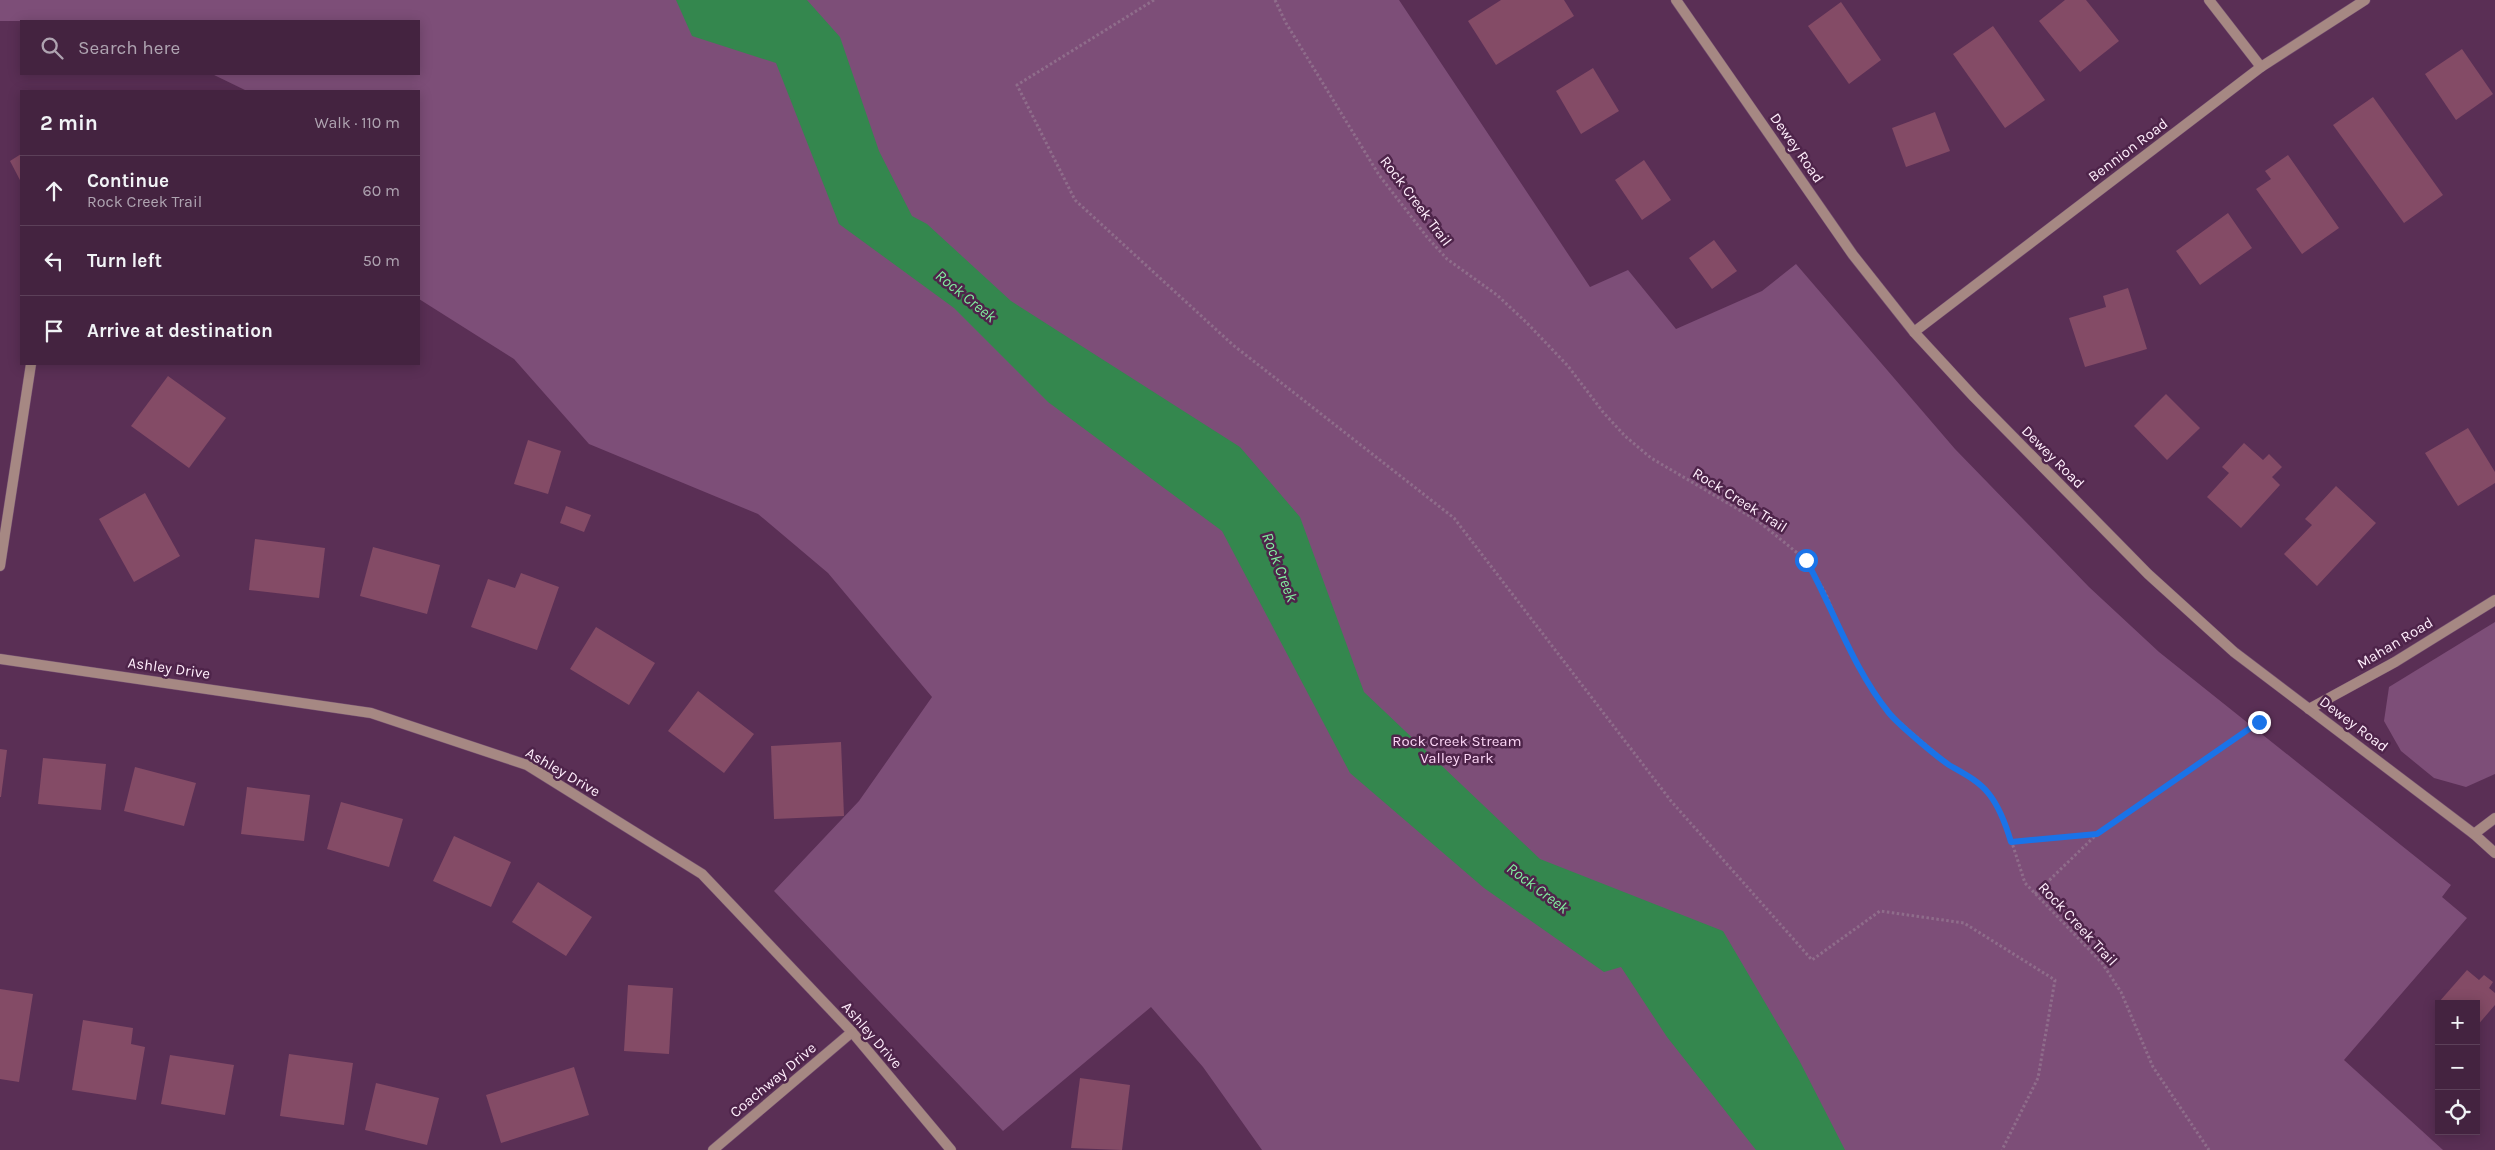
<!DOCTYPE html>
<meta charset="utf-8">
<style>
:root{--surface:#442340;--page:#4e2f4b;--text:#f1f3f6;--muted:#afa4b1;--line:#5c4059}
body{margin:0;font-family:Karla,sans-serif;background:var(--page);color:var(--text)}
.controls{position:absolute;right:15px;bottom:15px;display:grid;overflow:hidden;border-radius:0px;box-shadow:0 2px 12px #0003}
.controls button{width:45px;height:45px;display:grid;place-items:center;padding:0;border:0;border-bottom:1px solid var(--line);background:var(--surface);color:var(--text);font:25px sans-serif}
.stop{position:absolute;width:15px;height:15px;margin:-11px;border:4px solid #1a73e8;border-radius:50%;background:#fff}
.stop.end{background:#1a73e8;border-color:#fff;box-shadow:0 1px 5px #0008}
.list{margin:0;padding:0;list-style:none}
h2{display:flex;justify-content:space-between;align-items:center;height:65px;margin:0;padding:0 20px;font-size:21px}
h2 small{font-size:16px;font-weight:400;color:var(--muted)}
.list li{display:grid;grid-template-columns:32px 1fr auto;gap:15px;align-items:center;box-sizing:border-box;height:70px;padding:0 20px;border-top:1px solid var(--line)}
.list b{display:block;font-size:19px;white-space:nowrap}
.list p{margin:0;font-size:16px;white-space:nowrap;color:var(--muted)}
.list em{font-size:16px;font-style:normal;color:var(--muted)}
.icon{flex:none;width:28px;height:28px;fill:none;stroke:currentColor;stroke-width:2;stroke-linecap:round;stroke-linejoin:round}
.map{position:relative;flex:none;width:2495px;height:1150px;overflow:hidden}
.search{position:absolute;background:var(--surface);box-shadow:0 2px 12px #0003;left:20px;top:20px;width:400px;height:55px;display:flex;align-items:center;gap:12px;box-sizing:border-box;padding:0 18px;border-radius:0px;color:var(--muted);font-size:19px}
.panel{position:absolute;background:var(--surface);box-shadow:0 2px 12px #0003;left:20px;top:90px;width:400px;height:275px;border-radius:0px}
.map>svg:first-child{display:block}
.green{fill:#7d4e78}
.water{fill:#34874e}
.building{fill:#844b66}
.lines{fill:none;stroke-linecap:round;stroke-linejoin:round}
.minor-casing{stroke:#744e70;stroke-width:11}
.tertiary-casing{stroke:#744e70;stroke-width:11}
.path{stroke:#8f6d8b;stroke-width:3;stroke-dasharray:2.5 2.5;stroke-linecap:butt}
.minor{stroke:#a68883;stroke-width:10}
.tertiary{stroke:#a68883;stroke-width:10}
.route{stroke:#1a73e8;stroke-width:6}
.labels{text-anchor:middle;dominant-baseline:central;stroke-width:5;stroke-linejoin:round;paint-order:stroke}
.street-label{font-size:15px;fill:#ffeefc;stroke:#4e244a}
.park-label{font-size:15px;fill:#fcd6f6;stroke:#4e244a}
.water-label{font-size:16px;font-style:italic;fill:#81ed9e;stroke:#4e244a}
</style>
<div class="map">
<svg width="2495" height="1150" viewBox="0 0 2495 1150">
<rect width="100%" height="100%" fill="#5a2f55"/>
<g class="green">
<path d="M0,0H1399L1590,287L1628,270L1676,329L1762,291L1796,264L1955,449L2089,587L2159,652L2451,885L2442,897L2467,918L2344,1060L2443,1150H1262L1203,1067L1151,1007L1003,1131L774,891L859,801L932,697L828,573L758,514L589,444L514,359L419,299V91H247L212,74H419V21H0Z"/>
<path d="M2495,622V774L2466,787L2434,778L2401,751L2384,721L2389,687Z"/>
</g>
<path class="water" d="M676,0H807L840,37L879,151L912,216L927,224L1011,301L1240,447L1300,517L1364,692L1540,859L1723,931L1800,1062L1845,1150H1756L1667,1037L1621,967L1604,972L1484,888L1350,773L1222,531L1048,402L954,308L839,224L776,63L692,36Z"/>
<g class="building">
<path d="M1501,0H1564L1574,16L1496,65L1468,21Z"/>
<path d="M2065,0H2086L2119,41L2080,72L2039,21Z"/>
<path d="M1841,2L1881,60L1849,84L1808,26Z"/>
<path d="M1993,26L2045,100L2005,128L1953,54Z"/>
<path d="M2462,49L2493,94L2456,120L2425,74Z"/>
<path d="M1593,68L1619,111L1581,134L1556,91Z"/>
<path d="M2373,97L2443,195L2404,223L2333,125Z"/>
<path d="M1935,112L1950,151L1906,167L1892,128Z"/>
<path d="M21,154V182L10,161Z"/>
<path d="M2288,155L2339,228L2302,254L2256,189L2271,179L2265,171Z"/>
<path d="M1644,160L1671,200L1642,220L1615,180Z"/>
<path d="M2228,213L2252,248L2200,285L2176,251Z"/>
<path d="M1714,240L1737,271L1712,289L1689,258Z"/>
<path d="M2128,288L2147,349L2085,367L2069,318L2106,307L2103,296Z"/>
<path d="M168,376L226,418L189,468L131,426Z"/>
<path d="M2166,394L2200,428L2167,460L2134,426Z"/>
<path d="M2468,428L2495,472V483L2458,506L2425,453Z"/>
<path d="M528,440L561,451L548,494L514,484Z"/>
<path d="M2244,443L2263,460L2269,454L2282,467L2272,477L2280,485L2241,528L2207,497L2229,473L2222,467Z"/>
<path d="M2336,486L2376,523L2317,586L2284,554L2312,525L2305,519Z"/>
<path d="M145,493L180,556L134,582L99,519Z"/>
<path d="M566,506L591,515L584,532L560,523Z"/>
<path d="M255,539L325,548L319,598L249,590Z"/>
<path d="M373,547L440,565L427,614L360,596Z"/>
<path d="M521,573L559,587L537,650L471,627L488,579L515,588Z"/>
<path d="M596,627L655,663L629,705L570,669Z"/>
<path d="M698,691L754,734L724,773L668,731Z"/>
<path d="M841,742L844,816L774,819L771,746Z"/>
<path d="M0,749L7,750L1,797H0Z"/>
<path d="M43,758L106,764L101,810L38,804Z"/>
<path d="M135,767L196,783L184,826L124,811Z"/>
<path d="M247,787L310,795L304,841L241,834Z"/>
<path d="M341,802L403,819L389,867L327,849Z"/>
<path d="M454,836L511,862L491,907L433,881Z"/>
<path d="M538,882L592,917L566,956L512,922Z"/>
<path d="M2467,970L2479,980L2484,975L2493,982L2489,988L2495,993V1005L2476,1027V1004L2439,1002Z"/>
<path d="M628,985L673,988L669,1054L624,1051Z"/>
<path d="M0,989L33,994L19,1082L0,1079Z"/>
<path d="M83,1020L133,1028L131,1044L145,1047L136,1100L72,1090Z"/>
<path d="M289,1054L353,1063L344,1125L280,1116Z"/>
<path d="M170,1055L234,1065L225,1115L161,1104Z"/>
<path d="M574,1067L589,1115L501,1143L486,1095Z"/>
<path d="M1080,1078L1130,1085L1122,1150L1071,1148Z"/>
<path d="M376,1083L439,1098L427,1145L365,1130Z"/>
</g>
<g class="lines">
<g class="minor-casing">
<g id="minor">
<path d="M2209,0L2261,67"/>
<path d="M1914,332L2261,67L2365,0"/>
<path d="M0,566L31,364"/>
<path d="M0,659L371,713L527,765L702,874L852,1032L951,1150"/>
<path d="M713,1150L852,1032"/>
</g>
</g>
<g class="tertiary-casing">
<g id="tertiary">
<path d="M1676,0L1853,255L1914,332L1974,397L2148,574L2234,652L2474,834L2495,853"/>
<path d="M2309,709L2395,662L2495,600"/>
<path d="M2474,834L2495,818"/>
</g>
</g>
<g class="path">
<path d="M1154,0L1017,85L1075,200L1233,345L1454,518L1671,801L1812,960L1880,911L1964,923L2055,980L2038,1078L2002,1150"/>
<path d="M1275,0L1286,23L1379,175L1427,237L1447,259L1497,295L1527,323L1568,366L1603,412L1625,436L1651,458L1758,521L1806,560L1826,594L1846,644L1868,684L1890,714L1948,764L1968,776L1989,793L2005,821L2025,883L2102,963L2121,992L2153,1067L2209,1150"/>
<path d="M2011,842L2097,834L2259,722"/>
<path d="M2035,894L2096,835"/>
</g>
<use href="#minor" class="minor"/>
<use href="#tertiary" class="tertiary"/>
</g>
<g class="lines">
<path class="route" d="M1806,560C1834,610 1852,667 1889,713C1899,725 1936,756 1949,765C1963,773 1979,781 1989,794C2000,808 2006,825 2011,842L2097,834L2259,722"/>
</g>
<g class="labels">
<g class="street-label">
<text transform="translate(1797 148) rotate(55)">Dewey Road</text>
<text transform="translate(2128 150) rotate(-37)">Bennion Road</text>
<text transform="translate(1416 201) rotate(53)">Rock Creek Trail</text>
<text transform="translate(2053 457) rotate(45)">Dewey Road</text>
<text transform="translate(1740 500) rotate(32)">Rock Creek Trail</text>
<text transform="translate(2395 643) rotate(-31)">Mahan Road</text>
<text transform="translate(169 668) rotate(8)">Ashley Drive</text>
<text transform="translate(2354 724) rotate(37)">Dewey Road</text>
<text transform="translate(563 772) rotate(30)">Ashley Drive</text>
<text transform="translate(2078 924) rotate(47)">Rock Creek Trail</text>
<text transform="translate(872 1035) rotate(49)">Ashley Drive</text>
<text transform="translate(773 1080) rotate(-40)">Coachway Drive</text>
</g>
<g class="park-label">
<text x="1457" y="741">Rock Creek Stream<tspan x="1457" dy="17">Valley Park</tspan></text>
</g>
<g class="water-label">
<text transform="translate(966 296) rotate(39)">Rock Creek</text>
<text transform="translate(1280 567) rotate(69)">Rock Creek</text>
<text transform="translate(1538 888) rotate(37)">Rock Creek</text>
</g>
</g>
</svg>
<div class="controls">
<button>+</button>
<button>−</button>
<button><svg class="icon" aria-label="locate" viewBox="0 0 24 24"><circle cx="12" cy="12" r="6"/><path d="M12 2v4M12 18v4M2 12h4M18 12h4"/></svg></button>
</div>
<div class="stop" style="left:1806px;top:560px"></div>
<div class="stop end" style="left:2259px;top:722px"></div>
<div class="search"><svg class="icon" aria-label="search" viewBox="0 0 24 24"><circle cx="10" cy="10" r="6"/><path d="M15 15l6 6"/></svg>Search here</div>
<section class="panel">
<h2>2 min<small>Walk · 110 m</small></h2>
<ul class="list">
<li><svg class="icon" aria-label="ahead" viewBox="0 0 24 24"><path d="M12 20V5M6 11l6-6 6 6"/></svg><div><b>Continue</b><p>Rock Creek Trail</p></div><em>60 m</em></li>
<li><svg class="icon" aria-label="left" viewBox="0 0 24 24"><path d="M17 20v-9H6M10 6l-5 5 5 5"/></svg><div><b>Turn left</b></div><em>50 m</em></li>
<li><svg class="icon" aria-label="arrive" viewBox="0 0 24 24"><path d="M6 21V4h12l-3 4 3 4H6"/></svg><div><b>Arrive at destination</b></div></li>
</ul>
</section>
</div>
